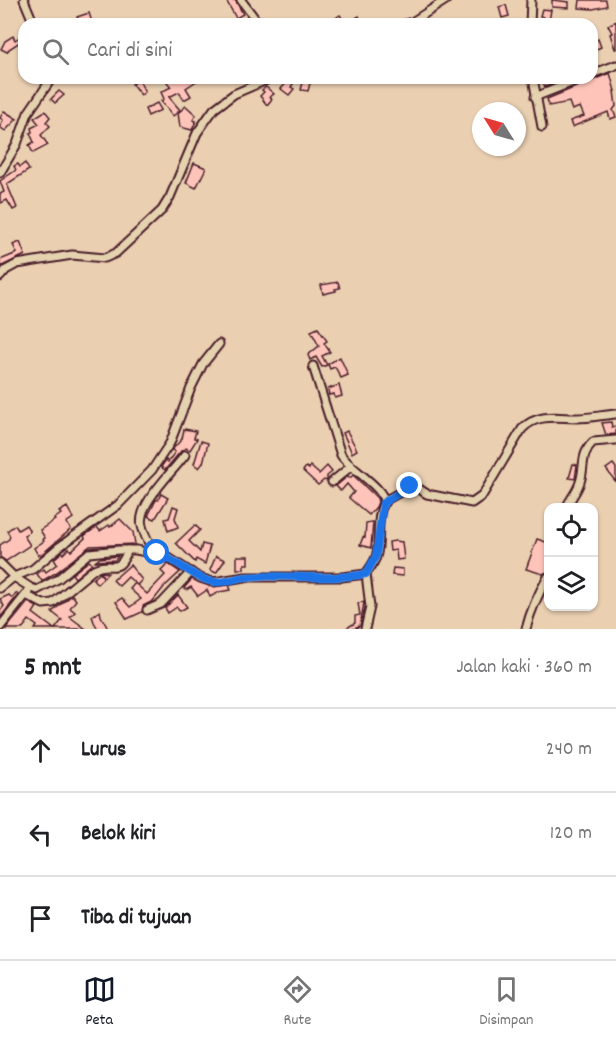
<!DOCTYPE html>
<html lang="id">
<meta charset="utf-8">
<style>
:root{--surface:#fff;--page:#f2f2f2;--text:#202124;--muted:#757577;--line:#e0e0e0;--accent:#111827}
body{margin:0;font-family:Dekko,sans-serif;background:var(--page);color:var(--text)}
.controls{position:absolute;right:18px;bottom:18px;display:grid;overflow:hidden;border-radius:12px;box-shadow:0 2px 4px #0004}
.controls button{width:54px;height:54px;display:grid;place-items:center;padding:0;border:0;border-bottom:2px solid var(--line);background:var(--surface);color:var(--text);font:30px sans-serif}
.compass{position:absolute;left:472px;top:102px;width:54px;height:54px;border-radius:50%;background:var(--surface);box-shadow:0 2px 4px #0004;rotate:307deg}
.stop{position:absolute;width:18px;height:18px;margin:-14px;border:4px solid #1a73e8;border-radius:50%;background:#fff}
.stop.end{background:#1a73e8;border-color:#fff;box-shadow:0 2px 6px #0008}
.list{margin:0;padding:0;list-style:none}
h2{display:flex;justify-content:space-between;align-items:center;height:78px;margin:0;padding:0 24px;font-size:26px}
h2 small{font-size:20px;font-weight:400;color:var(--muted)}
.list li{display:grid;grid-template-columns:39px 1fr auto;gap:18px;align-items:center;box-sizing:border-box;height:84px;padding:0 24px;border-top:2px solid var(--line)}
.list b{display:block;font-size:22px;white-space:nowrap}
.list em{font-size:20px;font-style:normal;color:var(--muted)}
.icon{flex:none;width:33px;height:33px;fill:none;stroke:currentColor;stroke-width:2;stroke-linecap:round;stroke-linejoin:round}
.map{position:relative;flex:none;width:616px;height:629px;overflow:hidden}
.search{position:absolute;background:var(--surface);box-shadow:0 2px 4px #0004;left:18px;right:18px;top:18px;height:66px;display:flex;align-items:center;gap:15px;box-sizing:border-box;padding:0 21px;border-radius:18px;color:var(--muted);font-size:22px}
.sheet{height:330px;background:var(--surface)}
nav{display:flex;justify-content:space-around;align-items:center;box-sizing:border-box;height:84px;border-top:2px solid var(--line);background:var(--surface);font-size:16px;color:var(--muted)}
nav a{display:grid;justify-items:center;gap:3px}
nav .on{color:var(--accent)}
.map>svg:first-child{display:block}
.building{fill:#ffc4b9;stroke:#4a1f2b;stroke-width:1.5}
.lines{fill:none;stroke-linecap:round;stroke-linejoin:round}
.minor-casing{stroke:#4a1f2b;stroke-width:11}
.minor{stroke:#e5d2af;stroke-width:7}
.route{stroke:#1a73e8;stroke-width:8}
</style>
<div class="map">
<svg width="616" height="629" viewBox="0 0 616 629">
<rect width="100%" height="100%" fill="#eacfb1"/>
<filter id="ink" filterUnits="userSpaceOnUse"><feTurbulence type="fractalNoise" baseFrequency=".0167" numOctaves="2"/><feDisplacementMap in="SourceGraphic" scale="12" xChannelSelector="R" yChannelSelector="G"/><feConvolveMatrix kernelMatrix="1 2 1 2 8 2 1 2 1" color-interpolation-filters="sRGB"/></filter>
<g filter="url(#ink)">
<g class="building">
<path d="M226,0H235L243,14L236,18Z"/>
<path d="M552,0L569,2V8L552,7Z"/>
<path d="M580,0H606L607,6L593,9L579,8Z"/>
<path d="M506,5L509,16L502,18L499,7Z"/>
<path d="M542,9L551,10L549,21L559,19L560,24H544V17L540,16Z"/>
<path d="M89,13L92,22L80,24L77,17Z"/>
<path d="M340,15L346,24L359,16L362,22L358,24H327Z"/>
<path d="M616,21V49H615L610,34L612,33L608,25Z"/>
<path d="M13,36L15,40L21,36L23,40L9,49L7,52L1,49L5,41Z"/>
<path d="M598,39L601,47L592,51V42Z"/>
<path d="M610,73L615,91H614L616,106L613,110L616,117L610,119L608,112L572,127L570,121L584,116L580,107L572,110L569,102L549,106L547,99Z"/>
<path d="M164,78H201L186,88L191,96L184,100L179,92L169,97L180,110L173,116L161,101L164,99L161,92L171,87Z"/>
<path d="M304,78H322V80L310,83L308,91L301,90Z"/>
<path d="M553,78H565L545,87L542,81Z"/>
<path d="M139,80L145,92L141,95L132,84Z"/>
<path d="M288,81L293,84L291,87L294,89L289,95L281,89Z"/>
<path d="M266,87L274,94L270,97L272,99L267,105L260,96L264,92L262,90Z"/>
<path d="M59,91L64,95L55,103L51,99Z"/>
<path d="M157,103L161,110L148,116L145,109Z"/>
<path d="M186,106L196,115L193,120L196,121L192,130L180,127L178,113Z"/>
<path d="M4,111L17,119L5,131L0,127L3,120L0,118Z"/>
<path d="M45,111L50,117L46,122L50,126L41,135L48,145L33,153L29,145L34,142L30,133L32,132L31,128L39,124L34,118Z"/>
<path d="M25,163L29,170L7,184L17,208L13,210L7,200L1,203L0,200V194L4,192L0,181L16,170L14,166L18,164L20,167Z"/>
<path d="M194,163L206,168L196,188L186,183Z"/>
<path d="M20,242L25,255L0,267V260L17,253L13,245Z"/>
<path d="M338,282L340,288L335,289L336,291L323,294L321,285Z"/>
<path d="M318,328L327,341L324,343L330,352L322,356L327,365L322,367L316,357L310,360L308,355L319,346L311,331Z"/>
<path d="M340,357L348,375L341,378L335,367L330,369L328,364Z"/>
<path d="M339,385L342,396L335,398L334,394L329,395L328,389Z"/>
<path d="M611,422L612,427L616,426V434L606,435L602,423Z"/>
<path d="M184,429L196,431L194,438L197,439L190,450L186,448L181,451L165,470L161,467L166,460L168,462L175,452L172,450L182,439Z"/>
<path d="M347,431L357,450L352,453L343,433Z"/>
<path d="M201,441L208,443L203,463L199,468L194,464Z"/>
<path d="M573,464L577,465L575,479L569,478Z"/>
<path d="M613,464L616,468V482L606,469Z"/>
<path d="M310,466L319,474L327,466L332,472L327,476V481L324,480L318,485L303,471L306,467L309,469Z"/>
<path d="M353,475L377,498L378,502L376,507L369,515L349,498L354,492L347,484L341,491L336,486L348,476L350,478Z"/>
<path d="M161,494L168,498L155,519L148,516L156,500H158Z"/>
<path d="M173,506L178,508L175,518L178,527L168,531L165,519L169,518Z"/>
<path d="M67,507L73,518L66,523L71,529L42,554L38,555L34,548L44,541L43,539L45,538L40,530L55,520L54,519L61,514L59,512Z"/>
<path d="M120,519L133,532L135,544L90,546L57,572L42,581L37,574L44,569L46,572L57,564L54,559L62,552L63,554L69,548L71,551L85,538L84,536L97,527L100,531L109,525L110,527Z"/>
<path d="M371,522H373L371,548L360,545L363,537L365,538L366,523Z"/>
<path d="M15,525L18,530L26,525L30,531L24,536L30,545L6,561L0,557V545L9,539L10,536L7,531Z"/>
<path d="M195,525L200,530L189,541L200,552L202,544L210,546L205,564L196,559L195,562L176,543Z"/>
<path d="M537,539L549,543V571L543,574L526,569Z"/>
<path d="M395,541L402,542L404,559L397,560L396,550L390,551L389,542Z"/>
<path d="M118,556L115,560L96,561L100,558Z"/>
<path d="M216,556L225,560L216,573L210,570Z"/>
<path d="M237,556H248V564H244V569H237Z"/>
<path d="M89,561L92,564L75,578L72,574Z"/>
<path d="M168,564L180,572L164,587L153,601L143,606L142,612L127,619L116,602L122,598L130,607L141,599L130,589L135,583L147,594L165,575L161,571Z"/>
<path d="M130,565L142,580L137,585L128,577L119,586L113,580Z"/>
<path d="M393,568L403,569V576L392,575Z"/>
<path d="M101,572L108,573L97,584L93,579L100,573L103,577Z"/>
<path d="M192,579L212,587L229,585L231,590L219,592L210,597L207,590L198,596L191,587L186,590L184,588Z"/>
<path d="M17,593L18,595L0,618V611L4,606L0,599L9,595L12,598Z"/>
<path d="M72,595L76,600L70,608L75,612L70,617L86,629H55L62,620L52,612Z"/>
<path d="M178,595L187,607L180,611L177,607L168,613L165,608Z"/>
<path d="M28,602L37,607L33,613L54,629H35L37,626L29,620L22,629H6Z"/>
<path d="M364,602L360,626L356,627L358,629H345L355,623V616L360,615L358,603Z"/>
<path d="M100,611L101,616L108,629H98L94,622L92,616Z"/>
</g>
<g class="lines">
<g class="minor-casing">
<g id="minor">
<path d="M24,0L34,24"/>
<path d="M241,0L259,24"/>
<path d="M404,24L412,22L446,0"/>
<path d="M530,24L531,0"/>
<path d="M592,74L616,65"/>
<path d="M533,78L542,127"/>
<path d="M535,97L583,78"/>
<path d="M0,173L17,144L28,113L52,78"/>
<path d="M0,277L6,270L17,264L72,255L105,258L116,253L162,210L170,197L197,133L214,109L234,94L271,78"/>
<path d="M313,366L341,455C350,469 383,487 384,501"/>
<path d="M332,482L350,467"/>
<path d="M566,508C570,499 577,492 580,482C585,468 580,454 593,442L616,440"/>
<path d="M153,552C150,544 144,535 142,526C136,505 173,472 185,455"/>
<path d="M0,563L14,577L31,588L37,590L58,579L89,553L119,550H136L166,556L200,578L213,582L245,577H342L366,574L370,607L365,629"/>
<path d="M366,574C369,569 374,563 376,557C382,540 374,515 386,500L413,485L427,494L472,503L482,496L522,429C537,413 557,418 577,418C590,418 603,415 616,414"/>
<path d="M0,588L14,577L33,569L59,547L118,505L152,470L170,443L191,388L203,364L219,344"/>
<path d="M26,595L43,604L53,603L94,569C114,560 117,577 128,550"/>
<path d="M147,610L161,604L191,572"/>
<path d="M0,627L28,592"/>
<path d="M526,629C531,609 538,594 548,577"/>
</g>
</g>
<use href="#minor" class="minor"/>
</g>
</g>
<g class="lines" filter="url(#ink)">
<path class="route" d="M157,553C176,559 190,576 209,581C221,585 234,578 246,577C286,574 327,581 366,574L376,556L383,503L410,486"/>
</g>
</svg>
<div class="controls">
<button><svg class="icon" aria-label="locate" viewBox="0 0 24 24"><circle cx="12" cy="12" r="6"/><path d="M12 2v4M12 18v4M2 12h4M18 12h4"/></svg></button>
<button><svg class="icon" aria-label="layers" viewBox="0 0 24 24"><path d="M12 4l9 5-9 5-9-5zM3 14l9 5 9-5"/></svg></button>
</div>
<svg class="compass" viewBox="-18 -18 36 36"><path d="M0-13l5 13h-10z" fill="#e53935"/><path d="M0 13l5-13h-10z" fill="#757577"/></svg>
<div class="stop" style="left:157px;top:553px"></div>
<div class="stop end" style="left:410px;top:486px"></div>
<div class="search"><svg class="icon" aria-label="search" viewBox="0 0 24 24"><circle cx="10" cy="10" r="6"/><path d="M15 15l6 6"/></svg>Cari di sini</div>
</div>
<section class="sheet">
<h2>5 mnt<small>Jalan kaki · 360 m</small></h2>
<ul class="list">
<li><svg class="icon" aria-label="ahead" viewBox="0 0 24 24"><path d="M12 20V5M6 11l6-6 6 6"/></svg><div><b>Lurus</b></div><em>240 m</em></li>
<li><svg class="icon" aria-label="left" viewBox="0 0 24 24"><path d="M17 20v-9H6M10 6l-5 5 5 5"/></svg><div><b>Belok kiri</b></div><em>120 m</em></li>
<li><svg class="icon" aria-label="arrive" viewBox="0 0 24 24"><path d="M6 21V4h12l-3 4 3 4H6"/></svg><div><b>Tiba di tujuan</b></div></li>
</ul>
</section>
<nav>
<a class="on"><svg class="icon" aria-label="map" viewBox="0 0 24 24"><path d="M3 6l6-2 6 2 6-2v14l-6 2-6-2-6 2zM9 4v14M15 6v14"/></svg>Peta</a>
<a><svg class="icon" aria-label="directions" viewBox="0 0 24 24"><path d="M12 3l9 9-9 9-9-9zM9 14v-3h6M13 9l2 2-2 2"/></svg>Rute</a>
<a><svg class="icon" aria-label="saved" viewBox="0 0 24 24"><path d="M7 4h10v16l-5-4-5 4z"/></svg>Disimpan</a>
</nav>
